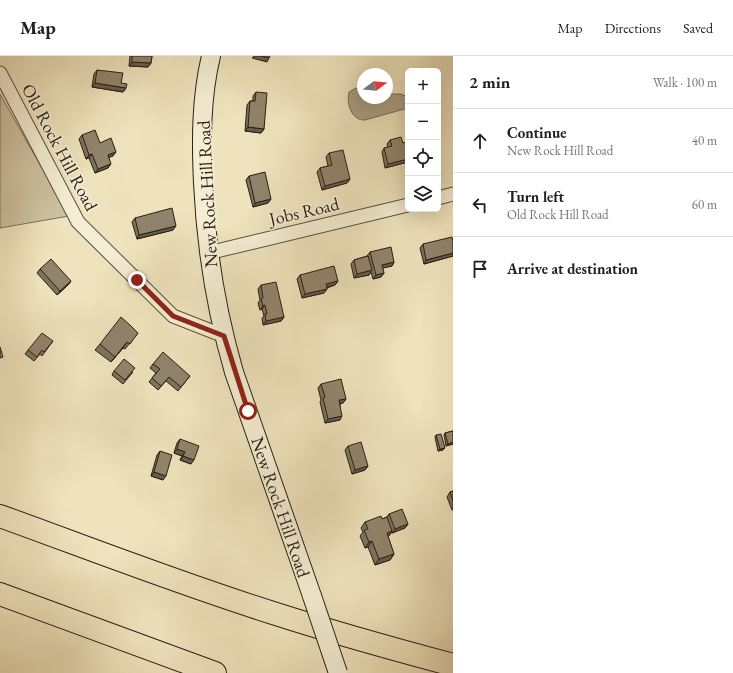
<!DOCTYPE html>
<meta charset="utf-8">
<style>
:root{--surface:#fff;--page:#f2f2f2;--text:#202124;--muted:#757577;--line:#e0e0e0}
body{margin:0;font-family:"EB Garamond",serif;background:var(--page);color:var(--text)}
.controls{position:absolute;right:12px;top:12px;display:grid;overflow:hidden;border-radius:6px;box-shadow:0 4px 16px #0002}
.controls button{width:36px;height:36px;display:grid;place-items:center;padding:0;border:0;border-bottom:1px solid var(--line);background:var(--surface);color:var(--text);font:20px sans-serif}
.compass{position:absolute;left:357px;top:12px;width:36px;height:36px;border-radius:50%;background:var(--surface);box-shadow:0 4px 16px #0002;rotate:74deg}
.stop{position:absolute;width:12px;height:12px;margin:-9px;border:3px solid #8f2418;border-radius:50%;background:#fff}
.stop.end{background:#8f2418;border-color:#fff;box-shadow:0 1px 4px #0008}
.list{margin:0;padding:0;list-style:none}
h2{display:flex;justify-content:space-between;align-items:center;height:52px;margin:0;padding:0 16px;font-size:17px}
h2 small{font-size:13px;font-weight:400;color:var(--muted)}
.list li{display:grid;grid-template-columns:26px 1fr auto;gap:12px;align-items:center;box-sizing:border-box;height:64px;padding:0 16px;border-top:1px solid var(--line)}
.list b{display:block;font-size:15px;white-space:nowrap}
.list p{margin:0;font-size:13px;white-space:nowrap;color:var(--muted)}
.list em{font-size:13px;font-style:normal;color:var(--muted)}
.icon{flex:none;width:22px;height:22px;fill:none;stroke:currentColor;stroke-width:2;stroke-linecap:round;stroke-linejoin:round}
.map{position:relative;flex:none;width:453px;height:617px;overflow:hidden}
header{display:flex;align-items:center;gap:24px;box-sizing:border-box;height:56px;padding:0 20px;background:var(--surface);border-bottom:1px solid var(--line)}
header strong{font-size:19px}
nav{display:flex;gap:22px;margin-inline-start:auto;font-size:14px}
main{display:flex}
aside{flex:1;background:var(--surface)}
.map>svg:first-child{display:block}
.green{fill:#cdc2a0;stroke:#7c705a}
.water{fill:#aba083;stroke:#776c57}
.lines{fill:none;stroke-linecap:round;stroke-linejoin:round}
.street-casing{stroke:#5b4f3f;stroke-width:15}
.secondary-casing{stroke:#2a1e15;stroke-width:20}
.highway-casing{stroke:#2a1e15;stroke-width:24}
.street{stroke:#f4edd3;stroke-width:13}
.secondary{stroke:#f4edd3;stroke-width:18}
.highway{stroke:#eee3bc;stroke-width:22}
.secondary-bridge-casing{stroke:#2a1e15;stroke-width:20;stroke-linecap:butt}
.secondary-bridge{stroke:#f4edd3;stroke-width:18}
.wall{fill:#7c725d;stroke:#2a1e15}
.shaded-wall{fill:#655c4c;stroke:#2a1e15}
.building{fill:#90846c;stroke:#2a1e15}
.route{stroke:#8f2418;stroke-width:5}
.labels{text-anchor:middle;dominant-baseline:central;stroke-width:3.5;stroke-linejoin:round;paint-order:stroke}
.street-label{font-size:18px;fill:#2a1e15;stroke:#f4edd3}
</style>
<header>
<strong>Map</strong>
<nav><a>Map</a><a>Directions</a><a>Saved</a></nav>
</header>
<main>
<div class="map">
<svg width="453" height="617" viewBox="0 0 453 617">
<rect width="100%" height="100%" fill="#eee3bc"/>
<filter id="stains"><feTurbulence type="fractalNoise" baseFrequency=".005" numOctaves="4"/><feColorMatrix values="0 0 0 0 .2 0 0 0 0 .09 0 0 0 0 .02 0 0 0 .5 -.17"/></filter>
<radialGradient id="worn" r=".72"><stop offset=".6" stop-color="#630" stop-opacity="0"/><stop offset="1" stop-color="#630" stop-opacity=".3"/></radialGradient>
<path class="green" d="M0,38L69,160L0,172Z"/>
<path class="water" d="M356,32L363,34V42H387V38H401L408,41V52L365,64C352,65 346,48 349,36Z"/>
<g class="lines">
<g class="street-casing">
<g id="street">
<path d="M0,17L78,166L173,260L224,280"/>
<path d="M438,142L453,138"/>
<path d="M208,197L408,149"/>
</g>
</g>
<g class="secondary-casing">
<path id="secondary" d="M211,0C201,42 201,84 203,127C206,192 216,254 234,316L312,540"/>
</g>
<g class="highway-casing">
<g id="highway">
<path d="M0,460C91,493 181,528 273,557C332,576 393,593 453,609"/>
<path d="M0,538L215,617"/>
</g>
</g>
<use href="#street" class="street"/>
<use href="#secondary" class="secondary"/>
<use href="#highway" class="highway"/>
<g class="secondary-bridge-casing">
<path id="secondary-bridge" d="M312,540L338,617"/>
</g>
<use href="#secondary-bridge" class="secondary-bridge"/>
</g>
<g class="wall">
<path d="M130,0H152L151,7L148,11L129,10Z"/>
<path d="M97,14L121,27L126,32L123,36L92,31L94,18Z"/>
<path d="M256,36L264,73L261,77L245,75L247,49L250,45H253V40Z"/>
<path d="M82,79L100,87L113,100L109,101L108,112L95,117L89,102L86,103L79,83Z"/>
<path d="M390,84L403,87L408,86V106L385,112L382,96L384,92L388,91L387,88Z"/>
<path d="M329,97L350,123L347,127L322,134L317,116L320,112L328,110L326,101Z"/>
<path d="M249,120L271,143L268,147L253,151L246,124Z"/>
<path d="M135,162L173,174L137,183L132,166Z"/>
<path d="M423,188L453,200L424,208L420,192Z"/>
<path d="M370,196L394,206L392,210L382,212L384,217L381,221L373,223L371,216L369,219L354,222L351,208L354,204L367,200Z"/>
<path d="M40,213L71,225L68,229L57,239L37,217Z"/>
<path d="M300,219L338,225L335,229L327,232V233L324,237L302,242L297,223Z"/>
<path d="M261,229L284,261L281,265L263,269L262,262L264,260L262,253L260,254L258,247L260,244L258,233Z"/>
<path d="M131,270L138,277L125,293L123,292L111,306L95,294L100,288Z"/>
<path d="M53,285L42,300L40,298L34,305L25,298L28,294Z"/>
<path d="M153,308L190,320L178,335L166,325L158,334L149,326L156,317L150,312Z"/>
<path d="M114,315L133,316L123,328L112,319Z"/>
<path d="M321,328L346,343L343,347L340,348V364L325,367L320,346L321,344L318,332Z"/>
<path d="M453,375V388L446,390L444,379L445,377Z"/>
<path d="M436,379L443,394L438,395L435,381Z"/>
<path d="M180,383L191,408L180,404L182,400L174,397L177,387Z"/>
<path d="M348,390L368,410L365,414L352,418L345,394Z"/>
<path d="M160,395L163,424L151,420L157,399Z"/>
<path d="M453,435V454H452L447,441L450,436Z"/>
<path d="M389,458L408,468L405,472L392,477V476L388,481L394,498L390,504L375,509L368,491L365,492L360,480L363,476L361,472L365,466L382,463L387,461Z"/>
</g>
<g class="shaded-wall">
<path d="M254,0H262L269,2L267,6L252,2Z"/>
<path d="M132,6L151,7L148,11L129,10Z"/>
<path d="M95,27L126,32L123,36L92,31Z"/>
<path d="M248,71L264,73L261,77L245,75Z"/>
<path d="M116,96L113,100L105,103L108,99Z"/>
<path d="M92,98L89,102L86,103L89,99Z"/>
<path d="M408,103V106L385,112L388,108Z"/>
<path d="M111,108L108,112L95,117L98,113Z"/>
<path d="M350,123L347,127L322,134L325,130Z"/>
<path d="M271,143L268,147L253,151L255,147Z"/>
<path d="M176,170L173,174L137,183L139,179Z"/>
<path d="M453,197V200L424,208L426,204Z"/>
<path d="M394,206L392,210L379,213L382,209Z"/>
<path d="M372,214L369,219L354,222L357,218Z"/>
<path d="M384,217L381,221L373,223L376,219Z"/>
<path d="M71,225L68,229L57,239L60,235Z"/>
<path d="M338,225L335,229L323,232L326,228Z"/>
<path d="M327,233L324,237L302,242L305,238Z"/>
<path d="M265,249L262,253L260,254L263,250Z"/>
<path d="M284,261L281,265L263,269L266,265Z"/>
<path d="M127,286L123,292L111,306Z"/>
<path d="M346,343L343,347L336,348L339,344Z"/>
<path d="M342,360L340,364L325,367L328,363Z"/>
<path d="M453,386V388L446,390L448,388Z"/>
<path d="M445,392L443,394L438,395L440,393Z"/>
<path d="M177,393L185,396L182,400L174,397Z"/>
<path d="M183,400L194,404L191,408L180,404Z"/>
<path d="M368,410L365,414L352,418L355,414Z"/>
<path d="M154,416L166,420L163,424L151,420Z"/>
<path d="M408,468L405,472L392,477L395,473Z"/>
<path d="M392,475L388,481L387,477Z"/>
<path d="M372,485L368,491L365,492L369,486Z"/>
<path d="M394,498L390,504L375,509L379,503Z"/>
</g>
<g class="building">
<path d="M132,0H152L151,7L132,6Z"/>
<path d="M262,0H270L269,2Z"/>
<path d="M97,14L123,17L121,27L127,28L126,32L95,27Z"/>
<path d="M256,36L267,37L264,73L248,71L250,45H255Z"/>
<path d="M95,74L100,87L111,82L116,96L108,99L111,108L98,113L92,98L89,99L82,79Z"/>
<path d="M401,81L403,87L408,86V103L388,108L384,92L392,90L390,84Z"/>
<path d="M343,94L350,123L325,130L320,112L332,109L329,97Z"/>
<path d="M265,116L271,143L255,147L249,120Z"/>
<path d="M172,152L176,170L139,179L135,162Z"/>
<path d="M452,181L453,186V197L426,204L423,188Z"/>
<path d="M391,191L394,206L382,209L384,217L376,219L370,196Z"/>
<path d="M368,200L372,214L357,218L354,204Z"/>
<path d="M51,203L71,225L60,235L40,213Z"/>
<path d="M334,210L338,225L326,228L327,233L305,238L300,219Z"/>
<path d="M276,226L284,261L266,265L265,258H267L265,249L263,250L261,243L263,242L261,229Z"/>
<path d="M121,261L131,270L138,277L130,288L127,286L115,301L100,288Z"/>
<path d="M42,277L53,285L44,296L42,294L37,301L28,294Z"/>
<path d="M0,291L3,301L0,302Z"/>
<path d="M163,296L190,320L181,331L169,321L161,330L152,322L160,313L153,308Z"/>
<path d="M124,303L135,312L125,324L114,315Z"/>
<path d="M341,323L346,343L339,344L342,360L328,363L323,342L325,341L321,328Z"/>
<path d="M453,375V386L448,388L445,377Z"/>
<path d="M441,378L445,392L440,393L436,379Z"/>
<path d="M180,383L199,390L194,404L183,400L185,396L177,393Z"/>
<path d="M361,386L368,410L355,414L348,390Z"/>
<path d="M160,395L172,399L166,420L154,416Z"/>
<path d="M453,435V445L450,436Z"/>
<path d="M402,453L408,468L395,473L389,458Z"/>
<path d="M381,460L382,463L387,461L392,475L387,477L394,498L379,503L372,485L369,486L364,474L368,473L365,466Z"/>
</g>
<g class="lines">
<path class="route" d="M137,224L173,260L224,280L248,355"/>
</g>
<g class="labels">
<g class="street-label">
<text transform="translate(60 91) rotate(62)">Old Rock Hill Road</text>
<text transform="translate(207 138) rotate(-93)">New Rock Hill Road</text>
<text transform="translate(304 155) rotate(-13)">Jobs Road</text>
<text transform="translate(281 451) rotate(71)">New Rock Hill Road</text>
</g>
</g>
<rect width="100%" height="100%" filter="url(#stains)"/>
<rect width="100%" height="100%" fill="url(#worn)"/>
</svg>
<div class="controls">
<button>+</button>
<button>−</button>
<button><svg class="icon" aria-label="locate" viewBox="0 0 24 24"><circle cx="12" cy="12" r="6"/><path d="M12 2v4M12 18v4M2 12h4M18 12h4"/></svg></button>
<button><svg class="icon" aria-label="layers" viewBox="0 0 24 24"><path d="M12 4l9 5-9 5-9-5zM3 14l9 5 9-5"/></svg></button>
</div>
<svg class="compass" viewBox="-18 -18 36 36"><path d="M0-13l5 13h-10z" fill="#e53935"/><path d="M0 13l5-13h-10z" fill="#757577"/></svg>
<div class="stop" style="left:248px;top:355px"></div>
<div class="stop end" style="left:137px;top:224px"></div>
</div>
<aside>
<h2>2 min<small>Walk · 100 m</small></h2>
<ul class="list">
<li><svg class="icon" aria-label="ahead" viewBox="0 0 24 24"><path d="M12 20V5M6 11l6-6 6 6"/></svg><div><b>Continue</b><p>New Rock Hill Road</p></div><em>40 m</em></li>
<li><svg class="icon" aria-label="left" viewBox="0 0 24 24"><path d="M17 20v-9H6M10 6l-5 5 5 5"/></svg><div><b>Turn left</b><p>Old Rock Hill Road</p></div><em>60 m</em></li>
<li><svg class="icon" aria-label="arrive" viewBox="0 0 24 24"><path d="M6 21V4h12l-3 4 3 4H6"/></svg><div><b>Arrive at destination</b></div></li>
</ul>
</aside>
</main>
